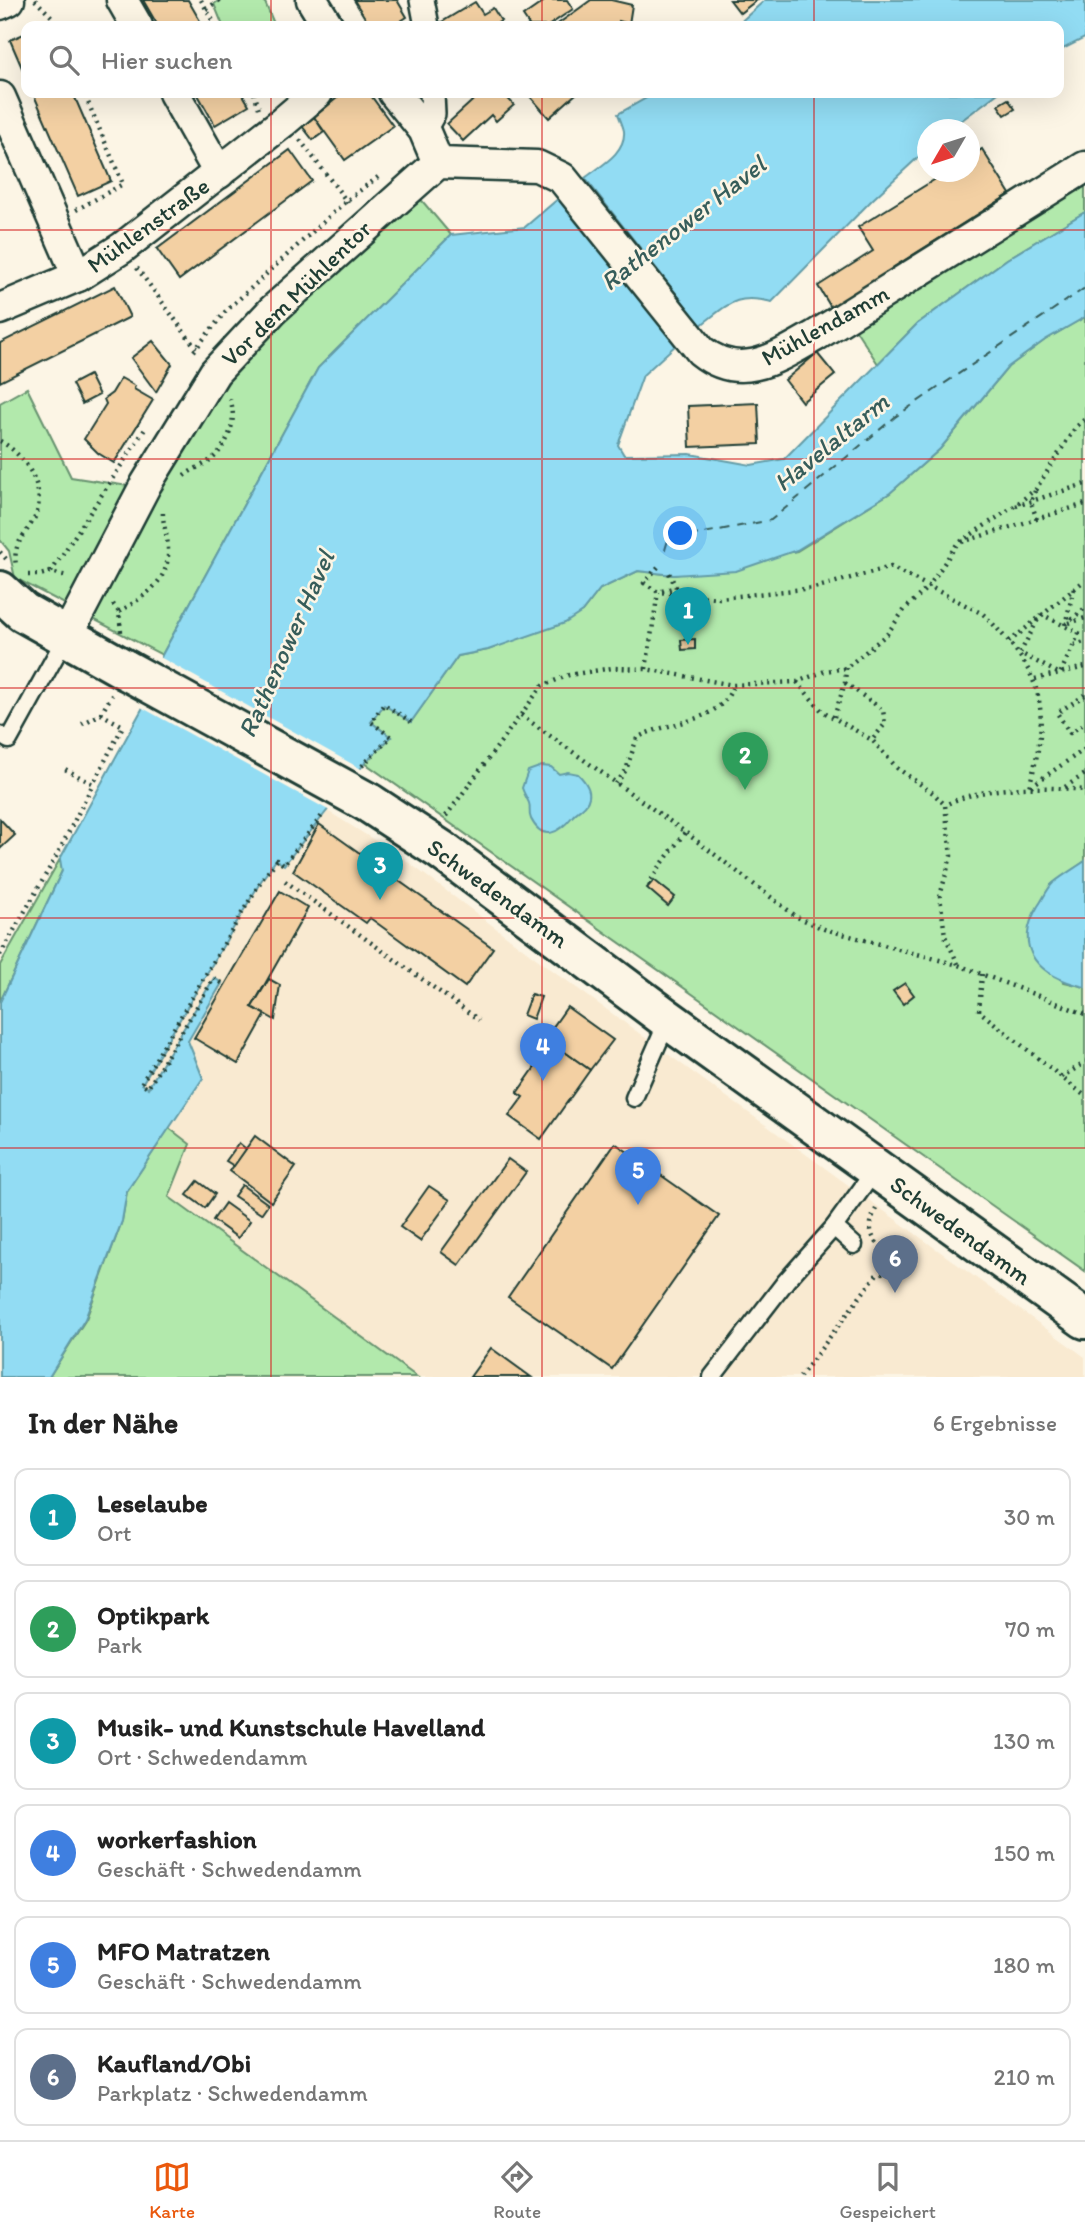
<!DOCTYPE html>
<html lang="de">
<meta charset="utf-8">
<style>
:root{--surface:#fff;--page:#f2f2f2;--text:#222;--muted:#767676;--line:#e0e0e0;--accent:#ea580c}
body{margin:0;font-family:Itim,sans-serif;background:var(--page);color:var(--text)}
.compass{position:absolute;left:917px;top:119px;width:63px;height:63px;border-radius:50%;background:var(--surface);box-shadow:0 7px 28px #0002;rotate:231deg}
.you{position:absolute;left:681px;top:534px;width:24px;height:24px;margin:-18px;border:5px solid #fff;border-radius:50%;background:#1a73e8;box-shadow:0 0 0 10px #1a73e833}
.badge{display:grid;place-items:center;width:46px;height:46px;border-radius:50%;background:var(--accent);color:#fff;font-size:23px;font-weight:700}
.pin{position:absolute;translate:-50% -58px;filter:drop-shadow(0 2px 4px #0008)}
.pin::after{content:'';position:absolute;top:37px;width:24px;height:21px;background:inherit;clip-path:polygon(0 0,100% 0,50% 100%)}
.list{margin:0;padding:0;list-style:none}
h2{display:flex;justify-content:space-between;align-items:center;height:91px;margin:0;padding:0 28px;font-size:30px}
h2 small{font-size:23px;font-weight:400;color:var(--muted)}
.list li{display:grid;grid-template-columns:46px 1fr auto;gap:21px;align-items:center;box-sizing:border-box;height:98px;margin:0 14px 14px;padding:0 14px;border:2px solid var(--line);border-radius:14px}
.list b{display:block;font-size:26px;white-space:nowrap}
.list p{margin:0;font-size:23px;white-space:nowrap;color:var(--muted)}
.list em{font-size:23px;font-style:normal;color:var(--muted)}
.icon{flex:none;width:38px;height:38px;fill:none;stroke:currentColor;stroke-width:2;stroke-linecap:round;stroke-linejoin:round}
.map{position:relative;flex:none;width:1085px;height:1377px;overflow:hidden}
.search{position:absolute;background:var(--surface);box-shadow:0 7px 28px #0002;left:21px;right:21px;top:21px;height:77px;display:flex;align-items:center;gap:18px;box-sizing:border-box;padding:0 24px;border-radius:14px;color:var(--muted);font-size:26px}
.sheet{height:763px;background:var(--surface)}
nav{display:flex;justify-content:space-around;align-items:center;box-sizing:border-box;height:98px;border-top:2px solid var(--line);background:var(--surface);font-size:19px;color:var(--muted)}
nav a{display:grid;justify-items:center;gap:4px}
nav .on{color:var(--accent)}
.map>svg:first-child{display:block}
.built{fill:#f9ead1}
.green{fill:#b2e9ac;stroke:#689370;stroke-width:2}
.water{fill:#92dcf3;stroke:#649ca7;stroke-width:2}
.pier{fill:#fcf5e5}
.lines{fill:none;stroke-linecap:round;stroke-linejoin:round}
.ferry{stroke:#365d5a;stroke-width:2;stroke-dasharray:9 7;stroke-linecap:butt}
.building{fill:#f3d0a3;stroke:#1f3d34;stroke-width:2}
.service-casing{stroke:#1f3d34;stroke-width:21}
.pedestrian-casing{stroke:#1f3d34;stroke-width:28}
.minor-casing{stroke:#1f3d34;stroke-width:35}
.secondary-casing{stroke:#1f3d34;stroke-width:44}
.path{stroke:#1f3d34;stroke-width:4.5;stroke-dasharray:2 5;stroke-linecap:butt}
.service{stroke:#fcf5e5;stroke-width:16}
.pedestrian{stroke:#fcf5e5;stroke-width:23}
.minor{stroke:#fcf5e5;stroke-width:30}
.secondary{stroke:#fcf5e5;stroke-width:38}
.secondary-bridge-casing{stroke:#1f3d34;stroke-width:44;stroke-linecap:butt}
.secondary-bridge{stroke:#fcf5e5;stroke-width:38}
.grid{fill:none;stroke:#d62828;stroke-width:2;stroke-opacity:0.55}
.labels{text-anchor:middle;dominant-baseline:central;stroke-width:5;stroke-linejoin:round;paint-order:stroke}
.street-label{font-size:24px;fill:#1f3d34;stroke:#fcf5e5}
.water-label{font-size:26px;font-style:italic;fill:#365d5a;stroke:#fcf5e5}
</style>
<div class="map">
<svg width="1085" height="1377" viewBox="0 0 1085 1377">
<rect width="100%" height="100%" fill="#fcf5e5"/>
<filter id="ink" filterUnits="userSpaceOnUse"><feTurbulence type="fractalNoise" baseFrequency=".0143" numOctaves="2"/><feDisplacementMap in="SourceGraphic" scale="14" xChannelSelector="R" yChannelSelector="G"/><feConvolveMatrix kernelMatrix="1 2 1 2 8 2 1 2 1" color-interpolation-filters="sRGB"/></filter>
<g filter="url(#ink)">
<path class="built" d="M326,810L400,856L537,959L1085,1357V1377H417L169,1197L190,1144L169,1128L203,1078L188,1041L222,983L213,978L148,1088L141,1084L261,881L277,860L284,865Z"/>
<g class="green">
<path d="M220,0H264L275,26H223L214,4Z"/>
<path d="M1085,183V212L1007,259L917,324L878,364L854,327Z"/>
<path d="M418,196L451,235L318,368L162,655L15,578L9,551L0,540V403L27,388L71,477L147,489L221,387L267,334Z"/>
<path d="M1085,317V861L1051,885L1064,982L1085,987V1271L365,763L391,737L371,722L384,704L411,722L458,656L488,650L582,612L600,589L638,571L674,575L797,551L890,493L940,449L1008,367L1045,340Z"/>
<path d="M60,859L62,871L0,1002V965Z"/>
<path d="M169,1128L190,1144L169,1197L417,1377H49L86,1319L122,1221L127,1191Z"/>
</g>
<g class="water">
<path d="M765,0H1085V38L1059,51V26H736Z"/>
<path d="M662,93H998L950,129L928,130L927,149L872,200L772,302C735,293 729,304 701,325L585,178C600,166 626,153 624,131C623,126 620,119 618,114L650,96Z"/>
<path d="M559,198L676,345L643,375L618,445L624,455L690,454L751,465L784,459L917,324L1007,259L1085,212V317L1045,340L1008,367L940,449L890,493L797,550L736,571L674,575L638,571L600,589L582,612L565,623L488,650L458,656L411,722L384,705L371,722L391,737L365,763L284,865L276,860L261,881L142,1084L148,1088L214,978L222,983L188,1041L203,1078L127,1191L122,1221L85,1319L49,1377H0V1002L62,871L60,859L142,709L162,655L318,368L451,235L525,227Z"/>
<path d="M542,766L551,767L559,774L568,772L578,774C584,780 591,788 589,797C587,808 577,810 572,817C560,832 543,843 531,819C528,813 531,808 529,803C527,798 524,794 522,788L528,771Z"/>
<path d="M1085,861V987C1041,977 1011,951 1038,906C1043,899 1047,889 1053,883C1063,875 1075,868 1085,861Z"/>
</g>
<path class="pier" d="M158,656L363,770L330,811L139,706Z"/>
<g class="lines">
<path class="ferry" d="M665,550L668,540L771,520L895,417L1085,288"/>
</g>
<g class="building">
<path d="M143,0H188L203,26H158Z"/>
<path d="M354,0H397L407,17L393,26H370Z"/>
<path d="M546,0H567L573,9L548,26H527L529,25L523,16Z"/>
<path d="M591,0H611L632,5L629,24L619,21L618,26H555Z"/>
<path d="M730,0H757L740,13Z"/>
<path d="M475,2L483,14L493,8L501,21L492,26H444L442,22Z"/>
<path d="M26,33V77L10,40Z"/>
<path d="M33,93H73L111,181L78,196Z"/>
<path d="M197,93H242L249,105L215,125Z"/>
<path d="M343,93L346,95L350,93H369L393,126L345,160L314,117Z"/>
<path d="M481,93H503L514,105L496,121L491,115L463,141L447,124Z"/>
<path d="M527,93H577L549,118Z"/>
<path d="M1008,99L1015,109L1005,115L998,105Z"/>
<path d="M314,117L324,132L313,140L302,126Z"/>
<path d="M982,149L1010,194L894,267L896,269L832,309L818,286L873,251L858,227L947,172H970V157Z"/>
<path d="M290,150L312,181L179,280L157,249Z"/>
<path d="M115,286L130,317L0,382V343Z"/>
<path d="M153,341L172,364L156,392L131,358Z"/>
<path d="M817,353L835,375L802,402L785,380Z"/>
<path d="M89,375L99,395L82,404L72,384Z"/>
<path d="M121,378L135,386L134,389L153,400L114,463L98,453L84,439L106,404L104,399L112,393Z"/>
<path d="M758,403L760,444L690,447L688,406Z"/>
<path d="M695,639V649L682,650L681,640Z"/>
<path d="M0,819L15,835L0,849Z"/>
<path d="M319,824L493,948L465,987L370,918L366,923L293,871Z"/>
<path d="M654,880L675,897L668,906L647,888Z"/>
<path d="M280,891L308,908L252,1007L266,1014L238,1064L194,1038Z"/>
<path d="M269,979L280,985L275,1020L252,1007Z"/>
<path d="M905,983L914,995L903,1004L893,991Z"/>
<path d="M531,994L541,997L533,1019L523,1015Z"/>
<path d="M567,1007L613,1040L590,1070L545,1038Z"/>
<path d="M552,1043L590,1070L541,1139L509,1116L523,1097L517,1093Z"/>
<path d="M255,1136L296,1167L271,1202L230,1171Z"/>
<path d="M239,1143L246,1149L234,1166L226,1161Z"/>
<path d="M615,1143L719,1216L612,1369L508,1297Z"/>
<path d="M508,1159L526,1172L459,1265L441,1252Z"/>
<path d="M198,1181L215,1194L205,1208L187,1195Z"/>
<path d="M242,1185L268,1204L261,1214L234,1196Z"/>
<path d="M429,1186L450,1200L420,1241L400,1227Z"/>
<path d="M225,1203L250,1221L238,1238L213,1220Z"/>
<path d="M491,1348L531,1377H470Z"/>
</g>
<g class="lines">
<g class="service-casing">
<g id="service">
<path d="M0,735L9,740L66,637"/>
<path d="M634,1098L662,1034L666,1018"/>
<path d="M834,1227L854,1245"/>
<path d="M712,1377L786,1281L834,1227L876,1169"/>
</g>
</g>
<g class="pedestrian-casing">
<g id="pedestrian">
<path d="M422,0L427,26"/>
<path d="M424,130L433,114L432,93"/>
</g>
</g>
<g class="minor-casing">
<g id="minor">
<path d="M122,0L137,26"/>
<path d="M312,0L328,26"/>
<path d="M0,4L9,0"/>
<path d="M174,93L219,173"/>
<path d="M394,93L424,130L438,163"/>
<path d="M0,97L78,276"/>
<path d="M0,309L78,276L122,248L283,122L317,93"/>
<path d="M66,637L146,484L215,372L273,310L438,163L537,166L562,178L701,351C741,383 778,357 815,336L1085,167"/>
</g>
</g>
<g class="secondary-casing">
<g id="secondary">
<path d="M0,591L23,612L126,670"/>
<path d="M369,803L441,850L666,1018L1085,1319"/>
</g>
</g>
<g class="path">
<path d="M35,0L52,17L55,26"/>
<path d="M201,0L216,26"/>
<path d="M264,0H267"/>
<path d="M206,9L220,0"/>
<path d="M254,93L259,108"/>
<path d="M300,140L348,203"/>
<path d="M76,210L123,184L84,93"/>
<path d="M137,268L196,348"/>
<path d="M194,351L225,312L346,201L378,177"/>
<path d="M0,441C26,455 50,492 33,521C22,539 13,544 16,566"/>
<path d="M184,476C192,469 203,466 212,459C228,445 238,420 230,399"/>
<path d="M1035,491L1031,502L1037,520"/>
<path d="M1016,506L1085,484"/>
<path d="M962,542L1085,504"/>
<path d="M0,552L8,561"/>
<path d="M658,567L644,583L658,592L719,598L814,588L891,567L983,614C993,623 1000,632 1009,642C1050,690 1045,730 1029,787"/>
<path d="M51,572L147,426"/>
<path d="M28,575H40L51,572L67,576"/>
<path d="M662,591L676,587L667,569"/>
<path d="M113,604L119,612L121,632"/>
<path d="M119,612C143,597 170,582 168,549C168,536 162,523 163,510"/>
<path d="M1041,614L1079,633L1060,674L1020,653Z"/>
<path d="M1069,623L1085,618"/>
<path d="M1066,624L1085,608"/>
<path d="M1065,625L1074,588"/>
<path d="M1009,642L1085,580"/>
<path d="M1074,645L1085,642"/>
<path d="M646,669L658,592"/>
<path d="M1035,679L1085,667"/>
<path d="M797,682L822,711L872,740L897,768L933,793L945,805"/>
<path d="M845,683L883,710L885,724L872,740"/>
<path d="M1085,695L1057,713L1070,733L1085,723"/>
<path d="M101,714L112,695"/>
<path d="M521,715L685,832L797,917L824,929L958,965L1085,1014"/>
<path d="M834,717L845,683L846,668"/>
<path d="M82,724L101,714L123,726L93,784"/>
<path d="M362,766L391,737L371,722L384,704L411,722"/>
<path d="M616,784L626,770L637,738C667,720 721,725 733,685"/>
<path d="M1031,786L1085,749"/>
<path d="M1065,787L1085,774"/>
<path d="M446,816L542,686L569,675L612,668L646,669L733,685L797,682L825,671L846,668L887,634L905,609L929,586L957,544L1013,507L1036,489L1075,428L1085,419"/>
<path d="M285,881L479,1020"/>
<path d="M650,885L648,883L685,832"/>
<path d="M0,955L57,855L93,784L61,767"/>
<path d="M958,964L945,936L940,896L951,856L945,805C984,785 1042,786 1085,790"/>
<path d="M982,974L979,1011L1085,1096"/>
<path d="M222,983L214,978L148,1088L141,1084L261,881L277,860L284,865L324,813"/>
<path d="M1061,1077L1085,1063"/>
<path d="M800,1377L877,1274L910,1267C887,1251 859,1241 876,1209"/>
</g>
<use href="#service" class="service"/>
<use href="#pedestrian" class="pedestrian"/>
<use href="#minor" class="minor"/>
<use href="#secondary" class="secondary"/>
<g class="secondary-bridge-casing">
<path id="secondary-bridge" d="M126,670L369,803"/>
</g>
<use href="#secondary-bridge" class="secondary-bridge"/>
</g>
</g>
<path class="grid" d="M271,0V26M542,0V26M814,0V26M271,93V1377M542,93V1377M814,93V1377M0,230H1085M0,459H1085M0,688H1085M0,918H1085M0,1148H1085"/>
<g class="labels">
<g class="street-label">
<text transform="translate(148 225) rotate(-36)">Mühlenstraße</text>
<text transform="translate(296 293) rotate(-44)">Vor dem Mühlentor</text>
<text transform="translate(825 325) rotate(-29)">Mühlendamm</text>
<text transform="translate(498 893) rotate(36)">Schwedendamm</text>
<text transform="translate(961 1230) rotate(36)">Schwedendamm</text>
</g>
<g class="water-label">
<text transform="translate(683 223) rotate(-38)">Rathenower Havel</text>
<text transform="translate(831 442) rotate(-39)">Havelaltarm</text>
<text transform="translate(286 644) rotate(-66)">Rathenower Havel</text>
</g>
</g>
</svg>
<svg class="compass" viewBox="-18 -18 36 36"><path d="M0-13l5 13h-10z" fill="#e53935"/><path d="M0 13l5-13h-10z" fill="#767676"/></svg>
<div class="you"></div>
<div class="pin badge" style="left:688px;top:645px;background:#0f9aa8">1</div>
<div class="pin badge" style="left:745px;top:790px;background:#2e9e5b">2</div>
<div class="pin badge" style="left:380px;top:900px;background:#0f9aa8">3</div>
<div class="pin badge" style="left:543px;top:1081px;background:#3f7fe0">4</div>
<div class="pin badge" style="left:638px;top:1205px;background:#3f7fe0">5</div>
<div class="pin badge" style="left:895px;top:1293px;background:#5c6f8a">6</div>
<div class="search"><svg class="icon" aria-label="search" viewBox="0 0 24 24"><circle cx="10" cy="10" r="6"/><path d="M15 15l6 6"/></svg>Hier suchen</div>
</div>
<section class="sheet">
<h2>In der Nähe<small>6 Ergebnisse</small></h2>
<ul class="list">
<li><span class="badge" style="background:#0f9aa8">1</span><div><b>Leselaube</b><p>Ort</p></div><em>30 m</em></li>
<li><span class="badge" style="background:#2e9e5b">2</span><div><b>Optikpark</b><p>Park</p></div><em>70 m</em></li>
<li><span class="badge" style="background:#0f9aa8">3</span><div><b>Musik- und Kunstschule Havelland</b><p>Ort · Schwedendamm</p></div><em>130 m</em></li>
<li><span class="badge" style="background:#3f7fe0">4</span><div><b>workerfashion</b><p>Geschäft · Schwedendamm</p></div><em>150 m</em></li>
<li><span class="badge" style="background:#3f7fe0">5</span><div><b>MFO Matratzen</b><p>Geschäft · Schwedendamm</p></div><em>180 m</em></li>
<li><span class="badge" style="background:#5c6f8a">6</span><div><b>Kaufland/Obi</b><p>Parkplatz · Schwedendamm</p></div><em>210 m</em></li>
</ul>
</section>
<nav>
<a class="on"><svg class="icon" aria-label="map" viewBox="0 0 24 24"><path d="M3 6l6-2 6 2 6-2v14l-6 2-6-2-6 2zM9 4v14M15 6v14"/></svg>Karte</a>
<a><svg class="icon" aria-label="directions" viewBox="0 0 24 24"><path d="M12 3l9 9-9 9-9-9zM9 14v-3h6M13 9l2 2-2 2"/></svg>Route</a>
<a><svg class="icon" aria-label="saved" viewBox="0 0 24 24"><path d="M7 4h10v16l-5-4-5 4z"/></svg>Gespeichert</a>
</nav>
